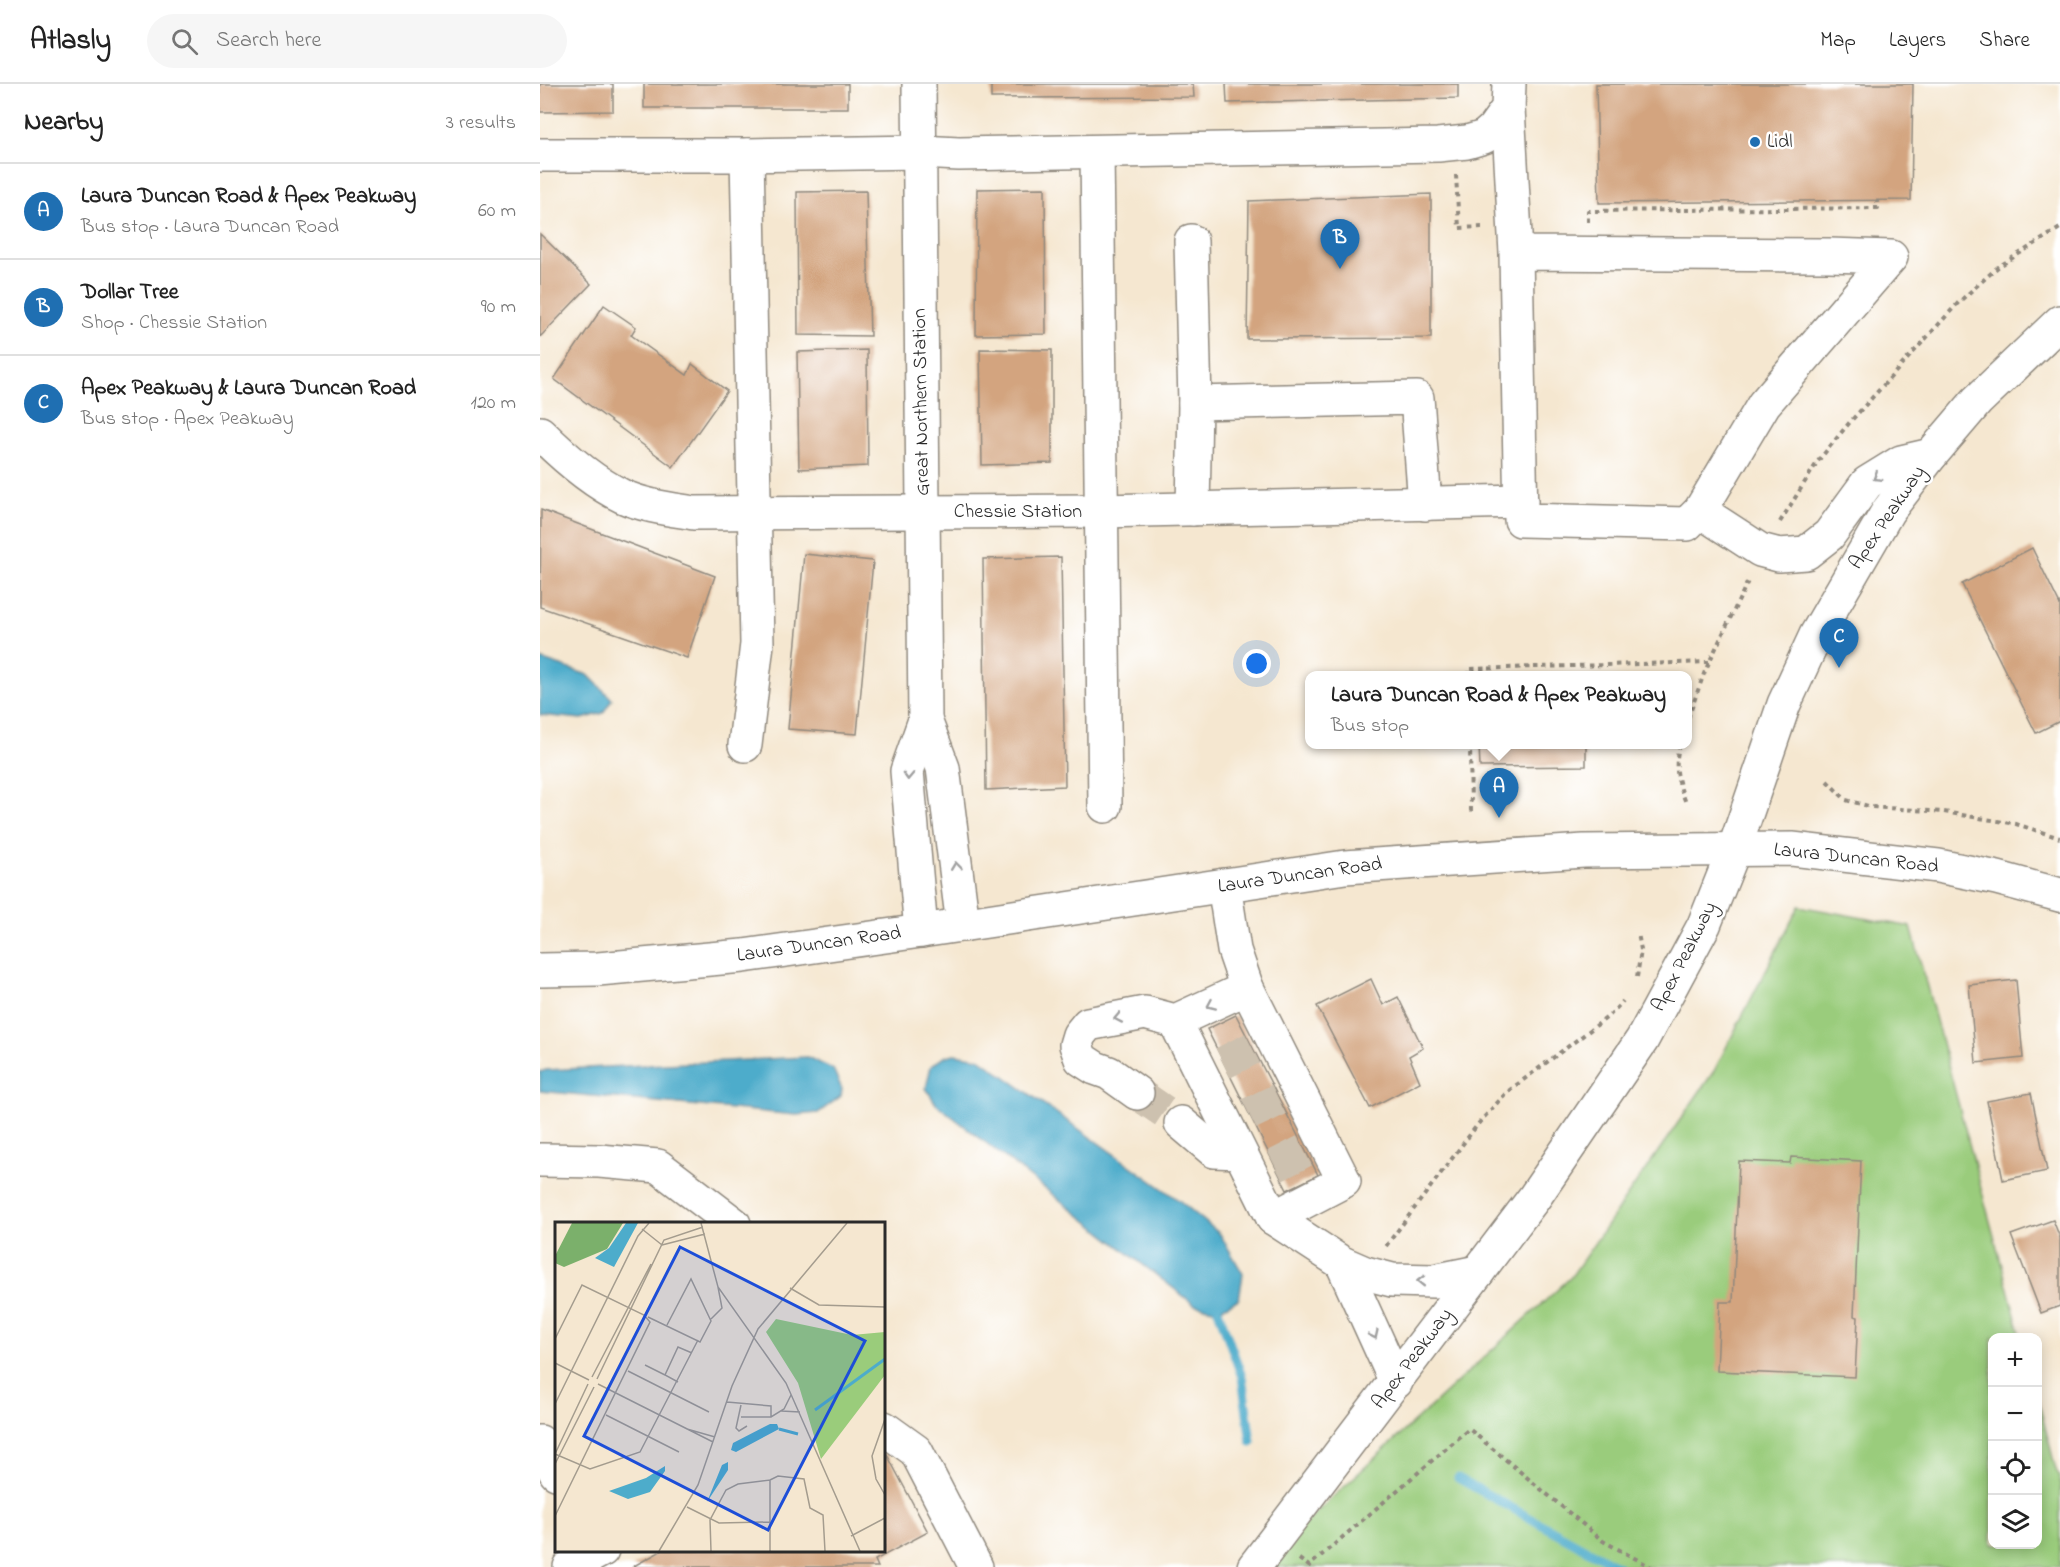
<!DOCTYPE html>
<meta charset="utf-8">
<style>
:root{--surface:#fff;--page:#f6f6f6;--text:#222;--muted:#767676;--line:#e0e0e0;--accent:#1f6fb2}
body{margin:0;font-family:"Indie Flower",sans-serif;background:var(--page);color:var(--text)}
.controls{position:absolute;right:18px;bottom:18px;display:grid;overflow:hidden;border-radius:12px;box-shadow:0 3px 15px #0003}
.controls button{width:54px;height:54px;display:grid;place-items:center;padding:0;border:0;border-bottom:2px solid var(--line);background:var(--surface);color:var(--text);font:30px sans-serif}
.you{position:absolute;left:717px;top:580px;width:21px;height:21px;margin:-15px;border:4px solid #fff;border-radius:50%;background:#1a73e8;box-shadow:0 0 0 9px #1a73e833}
.badge{display:grid;place-items:center;width:39px;height:39px;border-radius:50%;background:var(--accent);color:#fff;font-size:20px;font-weight:700}
.pin{position:absolute;translate:-50% -50px;filter:drop-shadow(0 2px 3px #0008)}
.pin::after{content:'';position:absolute;top:32px;width:21px;height:18px;background:inherit;clip-path:polygon(0 0,100% 0,50% 100%)}
.popup{position:absolute;left:765px;top:587px;width:387px;height:78px;box-sizing:border-box;display:grid;place-content:center;border-radius:12px;background:var(--surface);filter:drop-shadow(0 2px 4px #0005);font-size:20px;white-space:nowrap;color:var(--muted)}
.popup b{font-size:22px;color:var(--text)}
.popup::after{content:'';position:absolute;left:50%;top:100%;margin-left:-12px;border:12px solid transparent;border-top-color:var(--surface)}
.list{margin:0;padding:0;list-style:none}
h2{display:flex;justify-content:space-between;align-items:center;height:78px;margin:0;padding:0 24px;font-size:26px}
h2 small{font-size:20px;font-weight:400;color:var(--muted)}
.list li{display:grid;grid-template-columns:39px 1fr auto;gap:18px;align-items:center;box-sizing:border-box;height:96px;padding:0 24px;border-top:2px solid var(--line)}
.list b{display:block;font-size:22px;white-space:nowrap}
.list p{margin:0;font-size:20px;white-space:nowrap;color:var(--muted)}
.list em{font-size:20px;font-style:normal;color:var(--muted)}
.icon{flex:none;width:33px;height:33px;fill:none;stroke:currentColor;stroke-width:2;stroke-linecap:round;stroke-linejoin:round}
.map{position:relative;flex:none;width:1520px;height:1483px;overflow:hidden}
header{display:flex;align-items:center;gap:36px;box-sizing:border-box;height:84px;padding:0 30px;background:var(--surface);border-bottom:2px solid var(--line)}
header strong{font-size:28px}
nav{display:flex;gap:33px;margin-inline-start:auto;font-size:21px}
.search{width:420px;height:54px;background:var(--page);display:flex;align-items:center;gap:15px;box-sizing:border-box;padding:0 21px;border-radius:33px;color:var(--muted);font-size:22px}
main{display:flex}
aside{flex:1;background:var(--surface)}
.map>svg:first-child{display:block}
.green{fill:#9acc7b;stroke:#627c53;stroke-width:1.5}
.water{fill:#4daccb;stroke:#3c6c7b;stroke-width:1.5}
.lines{fill:none;stroke-linecap:round;stroke-linejoin:round}
.stream{stroke:#4daccb;stroke-width:9}
.building{fill:#d3a47f}
.minor-tunnel{stroke:#cdc1af;stroke-width:33;stroke-dasharray:33 16;stroke-linecap:butt}
.minor-casing{stroke:#90897e;stroke-width:36}
.major-casing{stroke:#90897e;stroke-width:36}
.path{stroke:#90897e;stroke-width:4;stroke-dasharray:4.5 4.5;stroke-linecap:butt}
.minor{stroke:#fff;stroke-width:33}
.major{stroke:#fff;stroke-width:33}
.oneway{stroke:#a0a0a0}
.poi-dot{fill:#1f6fb2;stroke:#fff;stroke-width:2}
.labels{text-anchor:middle;dominant-baseline:central;stroke-width:5;stroke-linejoin:round;paint-order:stroke}
.poi-label{font-size:20px;fill:#2b2b2b;stroke:#fff;text-anchor:start}
.street-label{font-size:20px;fill:#2b2b2b;stroke:#fff}
.inset-river{fill:none;stroke:#4daccb;stroke-width:3}
.inset-road{fill:none;stroke:#a49c8e;stroke-width:1.5}
.view{fill:#1d4ed8;fill-opacity:0.15;stroke:#1d4ed8;stroke-width:3}
.inset-edge{fill:none;stroke:#2b2b2b;stroke-width:3}
</style>
<header>
<strong>Atlasly</strong>
<div class="search"><svg class="icon" aria-label="search" viewBox="0 0 24 24"><circle cx="10" cy="10" r="6"/><path d="M15 15l6 6"/></svg>Search here</div>
<nav><a>Map</a><a>Layers</a><a>Share</a></nav>
</header>
<main>
<aside>
<h2>Nearby<small>3 results</small></h2>
<ul class="list">
<li><span class="badge">A</span><div><b>Laura Duncan Road &amp; Apex Peakway</b><p>Bus stop · Laura Duncan Road</p></div><em>60 m</em></li>
<li><span class="badge">B</span><div><b>Dollar Tree</b><p>Shop · Chessie Station</p></div><em>90 m</em></li>
<li><span class="badge">C</span><div><b>Apex Peakway &amp; Laura Duncan Road</b><p>Bus stop · Apex Peakway</p></div><em>120 m</em></li>
</ul>
</aside>
<div class="map">
<svg width="1520" height="1483" viewBox="0 0 1520 1483">
<rect width="100%" height="100%" fill="#fff"/>
<filter id="ink" filterUnits="userSpaceOnUse"><feTurbulence type="fractalNoise" baseFrequency=".0167" numOctaves="2"/><feDisplacementMap in="SourceGraphic" scale="12" xChannelSelector="R" yChannelSelector="G"/><feConvolveMatrix kernelMatrix="1 2 1 2 8 2 1 2 1" color-interpolation-filters="sRGB"/></filter>
<filter id="wash" filterUnits="userSpaceOnUse"><feTurbulence type="fractalNoise" baseFrequency=".008" numOctaves="4" result="noise"/><feDisplacementMap in="SourceGraphic" scale="24" xChannelSelector="R" yChannelSelector="G"/><feGaussianBlur stdDeviation="1.35" result="paint"/><feColorMatrix in="noise" values="0 0 0 0 0 0 0 0 0 0 0 0 0 0 0 0 0 1.4 0 .05"/><feComposite in="paint" operator="in"/></filter>
<g filter="url(#wash)">
<rect width="100%" height="100%" fill="#f5e7d0"/>
<path class="green" d="M1259,822L1371,843L1481,1253L1452,1254V1460H1498V1316L1516,1386L1520,1393V1483H717L1031,1193L1174,987Z"/>
<g class="water">
<path d="M0,575L48,591L72,615L63,629L42,635L0,631Z"/>
<path d="M414,970L439,974L640,1117L680,1150L703,1190L699,1215L678,1226L655,1221L396,1020L386,1004L391,982L404,973Z"/>
<path d="M267,973L293,985L302,1005L301,1012L278,1029L256,1031L0,1007V988L6,986Z"/>
</g>
<g class="lines">
<g class="stream">
<path d="M678,1226L702,1293L711,1358"/>
<path d="M918,1394L1078,1483"/>
</g>
</g>
<g id="blocks">
<g class="building">
<path d="M0,0H73V27L0,28Z"/>
<rect x="104" y="0" width="204" height="24"/>
<path d="M451,0H653L654,13L451,14Z"/>
<path d="M686,0H918V14L687,19Z"/>
<path d="M1056,0H1373L1371,116L1059,119Z"/>
<path d="M505,104L506,250L436,251L437,105Z"/>
<path d="M326,107L330,252L258,251L257,108Z"/>
<path d="M891,110V254L707,255L709,117Z"/>
<path d="M0,150L51,200L0,253Z"/>
<path d="M64,221L96,243L91,251L147,291L152,280L187,307L133,383L14,295Z"/>
<path d="M440,265L512,266V379L442,381Z"/>
<path d="M327,266L328,382L259,385L257,268Z"/>
<path d="M1,426L175,492L147,574L0,523Z"/>
<path d="M1492,464L1520,521V637L1496,649L1422,500Z"/>
<path d="M264,470L333,477L317,650L248,645Z"/>
<path d="M521,473L525,702L446,706L443,475Z"/>
<path d="M939,660H1046V682L940,683Z"/>
<path d="M831,895L843,921L858,913L883,964L869,972L880,998L830,1024L777,922Z"/>
<path d="M1476,896L1483,974L1436,979L1429,901Z"/>
<path d="M696,931L778,1091L747,1106L667,945Z"/>
<path d="M1491,1009L1507,1087L1463,1096L1447,1017Z"/>
<path d="M1251,1073L1321,1077L1314,1232L1318,1233L1315,1293L1177,1287L1180,1218H1193L1199,1077L1250,1079Z"/>
<path d="M1513,1136L1520,1154V1222L1501,1229L1471,1151Z"/>
<path d="M344,1365L388,1448L335,1476L338,1483H92L123,1466H344Z"/>
</g>
</g>
</g>
<g filter="url(#ink)">
<use href="#blocks" fill-opacity="0" stroke="#90897e" stroke-width="1.5"/>
<g class="lines">
<g class="minor-tunnel">
<path d="M683,979L713,964"/>
<path d="M597,1009L641,1039"/>
<path d="M709,1030L740,1015"/>
<path d="M735,1082L766,1066"/>
</g>
<g class="minor-casing">
<g id="minor">
<path d="M379,0L385,636L367,687L381,847"/>
<path d="M968,24L976,169L981,436L1147,440L1160,427L1224,320L1351,173L1289,171L976,169"/>
<path d="M557,68L565,722"/>
<path d="M0,71H207L380,68L419,70L898,61L927,58L944,53L953,45L968,24L969,0"/>
<path d="M651,157L655,319"/>
<path d="M0,349C24,373 51,397 82,412C104,422 130,425 154,429L562,427L981,417"/>
<path d="M653,425L655,319L877,314L885,420"/>
<path d="M1160,427L1220,466L1239,471L1266,469L1289,451L1327,399L1361,378L1391,371"/>
<path d="M385,636L403,684L423,841"/>
<path d="M205,661L217,560L207,71"/>
<path d="M684,801L694,866L707,904L804,1097L733,1134"/>
<path d="M0,886L58,885L203,872L381,847L805,783L1044,767L1252,765L1398,782L1457,794L1520,811"/>
<path d="M635,937L733,1134L802,1179L825,1189L852,1196L894,1197L938,1188"/>
<path d="M597,1009L569,989L555,984L541,975L536,961L539,951L548,940L605,929L635,937L707,904"/>
<path d="M641,1039L674,1067L699,1068"/>
<path d="M0,1076L59,1077L118,1082L194,1140"/>
<path d="M802,1179L856,1298"/>
<path d="M344,1344L376,1367L436,1483"/>
<path d="M0,1358L16,1389"/>
<path d="M30,1483L62,1466"/>
</g>
</g>
<g class="major-casing">
<path id="major" d="M714,1483L994,1114L1102,956L1164,841L1194,766L1244,620L1276,551L1348,427L1391,371L1437,317L1520,238"/>
</g>
<g class="path">
<path d="M916,91L919,144L942,143"/>
<path d="M1048,138V127L1338,124L1337,116"/>
<path d="M1240,438L1278,377L1310,338L1419,218L1458,183L1520,144"/>
<path d="M929,592V585L1169,578"/>
<path d="M1148,634L1165,587L1209,495"/>
<path d="M930,660L931,728"/>
<path d="M1140,660C1133,683 1138,698 1146,719"/>
<path d="M1287,697L1306,716L1332,723L1404,728L1476,740L1520,754"/>
<path d="M1097,893L1101,866L1098,849"/>
<path d="M846,1162L938,1040L967,1008L1069,932L1083,917"/>
<path d="M759,1475L769,1482L929,1345L1063,1457L1111,1483"/>
</g>
<use href="#minor" class="minor"/>
<use href="#major" class="major"/>
</g>
<defs><path id="oneway-chevron" d="M-2-3.5L2.5 0L-2 3.5" fill="none" stroke-width="1.6" stroke-linecap="round" stroke-linejoin="round" transform="scale(1.5)"/></defs>
<g class="oneway">
<use href="#oneway-chevron" transform="translate(1337 393) rotate(148)"/>
<use href="#oneway-chevron" transform="translate(368 692) rotate(92)"/>
<use href="#oneway-chevron" transform="translate(416 782) rotate(-97)"/>
<use href="#oneway-chevron" transform="translate(671 921) rotate(156)"/>
<use href="#oneway-chevron" transform="translate(578 934) rotate(169)"/>
<use href="#oneway-chevron" transform="translate(881 1197) rotate(-179)"/>
<use href="#oneway-chevron" transform="translate(834 1251) rotate(65)"/>
</g>
</g>
<circle class="poi-dot" cx="1215" cy="58" r="6"/>
<g class="labels">
<g class="poi-label">
<text x="1227" y="58">Lidl</text>
</g>
<g class="street-label">
<text transform="translate(382 318) rotate(-91)">Great Northern Station</text>
<text x="478" y="428">Chessie Station</text>
<text transform="translate(1348 434) rotate(-56)">Apex Peakway</text>
<text transform="translate(1316 775) rotate(6)">Laura Duncan Road</text>
<text transform="translate(760 792) rotate(-8)">Laura Duncan Road</text>
<text transform="translate(279 861) rotate(-8)">Laura Duncan Road</text>
<text transform="translate(1145 873) rotate(-63)">Apex Peakway</text>
<text transform="translate(873 1275) rotate(-53)">Apex Peakway</text>
</g>
</g>
<g transform="translate(15 1138)">
<rect width="330" height="330" fill="#f5e7d0"/>
<path d="M221,97L297,113L330,110V153L266,237L243,161L211,110Z" fill="#9acc7b"/>
<path d="M17,1H68L52,27L9,45L0,41V34Z" fill="#7bb06b"/>
<path d="M71,1H83L59,45L40,36L54,26ZM215,202H222L224,207L181,230L176,228L178,221ZM173,240V248L152,280L167,243ZM110,244V249L95,270L73,277L54,269L91,256Z" fill="#4daccb"/>
<path class="inset-river" d="M260,188L330,137M224,207L243,212"/>
<path class="inset-road" d="M146,1L163,65L231,161L305,329M87,7L107,23M107,23L150,12M235,66L264,83L330,85M93,95L145,120L156,99L136,57L112,103M156,97L167,86L163,65M0,117L27,63L89,93L95,100L0,294M0,141L34,158M90,143L110,153M73,149L154,190M37,155L96,42M42,157L109,18L148,5M123,160L110,153L123,125L137,131M43,162L158,220M172,180L216,184V195M0,182L83,14L94,1M186,183L181,206L184,209L192,204M226,189L245,190M51,193L124,230M186,195H216L229,187L236,173M330,197L317,234L321,257L330,273M132,207L160,215M0,232L35,247L85,230L143,118M0,232L33,162M0,242L39,165M215,258L223,254L249,257L255,286L268,293L270,329M132,285L164,301L215,300M296,314L330,296M104,329L143,263L177,164L203,107L292,1M156,329L155,298L171,268L183,262L215,258V329"/>
<path class="view" d="M125,25L310,119L213,308L29,214Z"/>
<rect width="330" height="330" class="inset-edge"/>
</g>
</svg>
<div class="controls">
<button>+</button>
<button>−</button>
<button><svg class="icon" aria-label="locate" viewBox="0 0 24 24"><circle cx="12" cy="12" r="6"/><path d="M12 2v4M12 18v4M2 12h4M18 12h4"/></svg></button>
<button><svg class="icon" aria-label="layers" viewBox="0 0 24 24"><path d="M12 4l9 5-9 5-9-5zM3 14l9 5 9-5"/></svg></button>
</div>
<div class="you"></div>
<div class="pin badge" style="left:959px;top:734px">A</div>
<div class="popup"><b>Laura Duncan Road &amp; Apex Peakway</b>Bus stop</div>
<div class="pin badge" style="left:800px;top:185px">B</div>
<div class="pin badge" style="left:1299px;top:584px">C</div>
</div>
</main>
